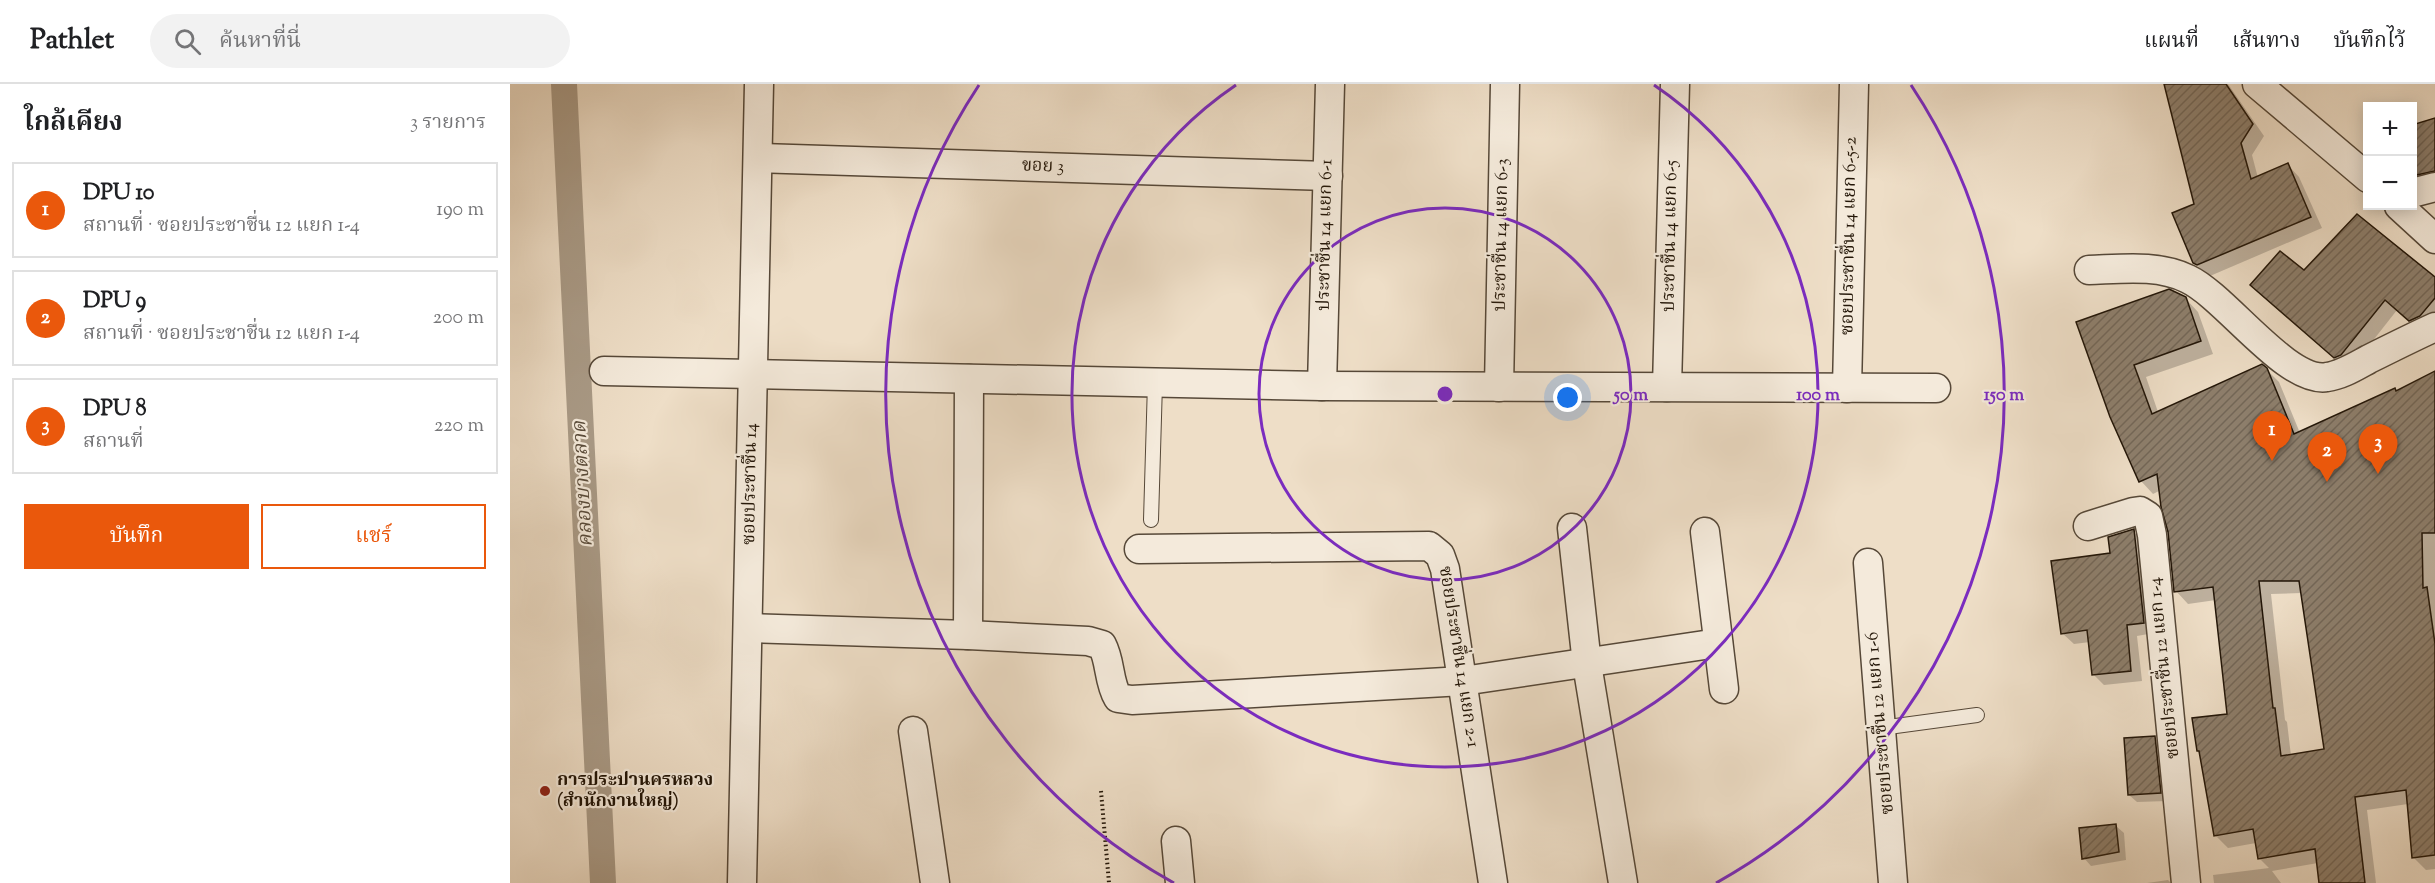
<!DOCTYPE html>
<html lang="th">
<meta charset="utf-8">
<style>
:root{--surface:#fff;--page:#f2f2f2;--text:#202124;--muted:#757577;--line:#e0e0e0;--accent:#ea580c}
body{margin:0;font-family:"Sorts Mill Goudy","Noto Serif Thai",serif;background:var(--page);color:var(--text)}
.controls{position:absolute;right:18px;top:18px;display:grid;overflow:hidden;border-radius:0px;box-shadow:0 3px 15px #0003}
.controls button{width:54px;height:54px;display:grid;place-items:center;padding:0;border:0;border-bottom:2px solid var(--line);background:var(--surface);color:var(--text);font:30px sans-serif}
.you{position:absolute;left:1058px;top:314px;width:21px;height:21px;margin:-15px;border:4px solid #fff;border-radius:50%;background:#1a73e8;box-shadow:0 0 0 9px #1a73e833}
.badge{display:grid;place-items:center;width:39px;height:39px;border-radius:50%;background:var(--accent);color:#fff;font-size:20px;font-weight:700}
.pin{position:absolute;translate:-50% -50px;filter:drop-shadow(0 2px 3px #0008)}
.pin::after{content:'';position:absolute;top:32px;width:21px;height:18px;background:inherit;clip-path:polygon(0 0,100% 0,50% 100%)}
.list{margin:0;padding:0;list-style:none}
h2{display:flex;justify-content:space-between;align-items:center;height:78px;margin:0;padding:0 24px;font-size:26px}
h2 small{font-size:20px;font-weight:400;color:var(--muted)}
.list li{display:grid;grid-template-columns:39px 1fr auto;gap:18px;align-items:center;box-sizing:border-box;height:96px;margin:0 12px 12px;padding:0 12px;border:2px solid var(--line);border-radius:0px}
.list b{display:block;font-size:22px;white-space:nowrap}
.list p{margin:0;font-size:20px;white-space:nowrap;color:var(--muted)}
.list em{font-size:20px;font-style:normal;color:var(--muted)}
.actions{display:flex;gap:12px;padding:18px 24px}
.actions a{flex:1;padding:14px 0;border:2px solid var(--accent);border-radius:0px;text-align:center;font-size:21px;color:var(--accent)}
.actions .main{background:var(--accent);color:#fff}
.icon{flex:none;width:33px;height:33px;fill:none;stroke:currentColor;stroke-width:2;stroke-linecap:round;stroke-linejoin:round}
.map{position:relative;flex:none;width:1925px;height:799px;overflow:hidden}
header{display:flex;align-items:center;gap:36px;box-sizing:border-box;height:84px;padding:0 30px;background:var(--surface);border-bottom:2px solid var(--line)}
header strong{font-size:28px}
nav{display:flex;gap:33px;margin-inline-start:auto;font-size:21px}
.search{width:420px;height:54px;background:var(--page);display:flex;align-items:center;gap:15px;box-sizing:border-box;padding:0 21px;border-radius:33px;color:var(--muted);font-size:22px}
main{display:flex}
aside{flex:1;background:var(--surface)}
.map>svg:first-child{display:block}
.shadow{fill:#0003;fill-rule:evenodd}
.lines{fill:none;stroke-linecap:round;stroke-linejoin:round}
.canal{stroke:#a99a86;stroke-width:26}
.building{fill:url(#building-hatch);stroke:#231608;stroke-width:1.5;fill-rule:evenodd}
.lane-casing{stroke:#564838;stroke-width:16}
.street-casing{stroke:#564838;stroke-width:31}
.path{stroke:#231608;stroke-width:4;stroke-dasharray:1.5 3;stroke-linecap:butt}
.lane{stroke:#f4eadb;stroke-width:14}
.street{stroke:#f4eadb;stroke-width:28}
.ring{fill:none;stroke:#7b2cbf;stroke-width:3}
.poi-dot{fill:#8f2418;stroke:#f4eadb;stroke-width:2}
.labels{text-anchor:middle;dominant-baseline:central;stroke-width:4.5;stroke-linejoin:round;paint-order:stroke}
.street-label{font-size:18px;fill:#231608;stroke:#f4eadb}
.poi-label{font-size:18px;font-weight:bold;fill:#231608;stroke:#f4eadb;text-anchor:start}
.water-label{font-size:20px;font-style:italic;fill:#594b3a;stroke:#f4eadb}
.centre{fill:#7b2cbf;stroke:#f4eadb;stroke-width:3}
.ring-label{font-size:18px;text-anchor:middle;font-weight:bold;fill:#7b2cbf;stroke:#f4eadb;stroke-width:4.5;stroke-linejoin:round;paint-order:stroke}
</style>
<header>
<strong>Pathlet</strong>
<div class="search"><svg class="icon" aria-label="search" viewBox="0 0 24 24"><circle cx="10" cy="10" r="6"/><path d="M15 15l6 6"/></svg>ค้นหาที่นี่</div>
<nav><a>แผนที่</a><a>เส้นทาง</a><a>บันทึกไว้</a></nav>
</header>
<main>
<aside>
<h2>ใกล้เคียง<small>3 รายการ</small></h2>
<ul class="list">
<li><span class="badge">1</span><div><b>DPU 10</b><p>สถานที่ · ซอยประชาชื่น 12 แยก 1-4</p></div><em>190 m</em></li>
<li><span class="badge">2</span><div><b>DPU 9</b><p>สถานที่ · ซอยประชาชื่น 12 แยก 1-4</p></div><em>200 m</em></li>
<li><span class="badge">3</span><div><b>DPU 8</b><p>สถานที่</p></div><em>220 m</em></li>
</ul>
<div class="actions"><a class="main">บันทึก</a><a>แชร์</a></div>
</aside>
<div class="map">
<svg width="1925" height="799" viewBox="0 0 1925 799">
<defs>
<pattern id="building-hatch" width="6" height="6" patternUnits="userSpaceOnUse" patternTransform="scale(1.5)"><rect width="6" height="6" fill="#8d7e6b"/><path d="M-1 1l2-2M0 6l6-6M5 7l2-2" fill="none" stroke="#736656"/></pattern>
</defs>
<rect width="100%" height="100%" fill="#eedec7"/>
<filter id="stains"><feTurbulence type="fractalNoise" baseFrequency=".00333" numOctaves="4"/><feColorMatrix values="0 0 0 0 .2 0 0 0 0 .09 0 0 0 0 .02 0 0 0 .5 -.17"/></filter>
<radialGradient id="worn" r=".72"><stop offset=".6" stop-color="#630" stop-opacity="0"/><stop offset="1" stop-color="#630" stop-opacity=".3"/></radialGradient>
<g class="shadow">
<path d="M1655,0H1718L1754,52L1742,71L1748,94L1778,81L1789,93L1812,144L1700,192L1697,191L1685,179V120Z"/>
<path d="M1925,36V105L1918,106L1902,91Z"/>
<path d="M1794,188L1925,195V239L1912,248L1887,226L1843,282L1837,285L1754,213Z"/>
<path d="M1675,214L1688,228L1703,270L1636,293L1648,328L1756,285L1769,298L1790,349L1885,306L1888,308L1925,289V785L1916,786L1903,773L1898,720L1857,726L1866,799H1810L1808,779L1762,787L1771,799H1704L1703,791L1759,784L1749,774L1746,759L1718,764L1705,751L1691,669L1688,666L1719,631L1706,516L1678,520L1666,507L1660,447L1651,406L1643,410L1631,397L1568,239ZM1792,509L1815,666L1781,672L1777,638L1775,636L1761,510Z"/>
<path d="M1623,447L1634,458L1644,549L1627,552L1632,597L1594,601L1583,590L1580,558L1564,560L1552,549L1602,470Z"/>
<path d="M1644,653L1652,661L1658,717L1627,718L1619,711Z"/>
<path d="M1606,742L1614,749L1616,776L1581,782L1574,774Z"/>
<path d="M1658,796L1661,799H1637Z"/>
</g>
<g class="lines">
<path class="canal" d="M54,0L93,799"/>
</g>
<g class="building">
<path d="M1654,0H1716L1743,40L1731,59L1741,95L1778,79L1801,133L1687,181L1683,179L1662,129L1684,120Z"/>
<path d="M1925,34V87L1902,92V41Z"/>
<path d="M1847,130L1925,193V214L1910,232L1899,237L1875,216L1831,271L1824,274L1740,201L1770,167L1794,186Z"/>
<path d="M1659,205L1676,213L1691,257L1624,281L1642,330L1752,280L1757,284L1784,350L1885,304L1886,307L1925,287V449H1912L1913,504L1917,503L1925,560V771L1902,774L1896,706L1845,713L1855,799H1809L1805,765L1748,775L1743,745L1704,752L1689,667H1687L1682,634L1717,630L1703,503L1664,508L1658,448L1651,423L1647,390L1629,398L1600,333L1566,238ZM1749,497H1789L1814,665L1771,672L1765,624H1763Z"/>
<path d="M1624,445L1634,539L1617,541L1621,587L1582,591L1577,546L1551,550L1541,477L1600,469L1598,453Z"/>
<path d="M1645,652L1651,709L1618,711L1614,654Z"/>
<path d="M1606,740L1609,768L1572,775L1569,744Z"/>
</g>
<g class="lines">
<g class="lane-casing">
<g id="lane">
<path d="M641,436L645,299"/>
<path d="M1371,644L1467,631"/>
</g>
</g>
<g class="street-casing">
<g id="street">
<path d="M1747,0L1858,94"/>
<path d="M248,74L818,92"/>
<path d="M1902,109L1925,103"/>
<path d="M1889,122L1925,155"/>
<path d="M1579,186C1611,185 1648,180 1678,195C1716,213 1777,300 1817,293C1832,291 1846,282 1859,275C1881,264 1903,253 1925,243"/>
<path d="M94,287L812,302L1426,304"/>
<path d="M812,302L820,0"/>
<path d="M989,303L995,0"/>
<path d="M1157,303L1165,0"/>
<path d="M1337,304L1344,0"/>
<path d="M1578,442L1623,428L1630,427L1638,432L1642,451L1676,799"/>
<path d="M1062,444L1077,580L1113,799"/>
<path d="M1195,448L1214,605"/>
<path d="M629,465L919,462L930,471L935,485L983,799"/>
<path d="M1358,479L1383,799"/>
<path d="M238,544L458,551L578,557L592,561C601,578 598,597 608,614L622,616L953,597L1208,559"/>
<path d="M458,551L459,295"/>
<path d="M403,647L425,799"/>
<path d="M666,757L670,799"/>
<path d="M232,799L249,0"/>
</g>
</g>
<path class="path" d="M591,707L599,799"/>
<use href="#lane" class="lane"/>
<use href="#street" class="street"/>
</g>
<g class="ring">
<circle cx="935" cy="310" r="186"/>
<path d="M1144 1A373 373 0 1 1 726 1"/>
<path d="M664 799A559 559 0 0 1 469 1M1401 1A559 559 0 0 1 1206 799"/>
</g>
<circle class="poi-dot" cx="35" cy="707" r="6"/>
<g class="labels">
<g class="street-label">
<text transform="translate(533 83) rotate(2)">ขอย 3</text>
<text transform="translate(816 151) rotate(-89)">ประชาชื่น 14 แยก 6-1</text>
<text transform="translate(992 151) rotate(-89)">ประชาชื่น 14 แยก 6-3</text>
<text transform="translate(1161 152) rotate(-89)">ประชาชื่น 14 แยก 6-5</text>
<text transform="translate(1340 152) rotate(-89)">ซอยประชาชื่น 14 แยก 6-5-2</text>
<text transform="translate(241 400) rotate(-89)">ซอยประชาชื่น 14</text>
<text transform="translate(948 573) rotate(81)">ซอยประชาชื่น 14 แยก 2-1</text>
<text transform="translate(1655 584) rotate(-96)">ซอยประชาชื่น 12 แยก 1-4</text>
<text transform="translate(1371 639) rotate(-95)">ซอยประชาชื่น 12 แยก 1-6</text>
</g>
<g class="poi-label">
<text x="47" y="697">การประปานครหลวง<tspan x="47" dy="21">(สำนักงานใหญ่)</tspan></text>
</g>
<g class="water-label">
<text transform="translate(74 400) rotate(-93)">คลองบางตลาด</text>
</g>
</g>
<circle cx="935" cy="310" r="9" class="centre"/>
<g class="ring-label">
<text x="1121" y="316">50 m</text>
<text x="1308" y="316">100 m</text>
<text x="1494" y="316">150 m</text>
</g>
<rect width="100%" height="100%" filter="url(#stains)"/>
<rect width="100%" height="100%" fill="url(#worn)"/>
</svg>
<div class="controls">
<button>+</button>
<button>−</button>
</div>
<div class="you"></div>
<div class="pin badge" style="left:1762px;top:377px">1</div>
<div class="pin badge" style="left:1817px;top:398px">2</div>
<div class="pin badge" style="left:1868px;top:390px">3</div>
</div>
</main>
